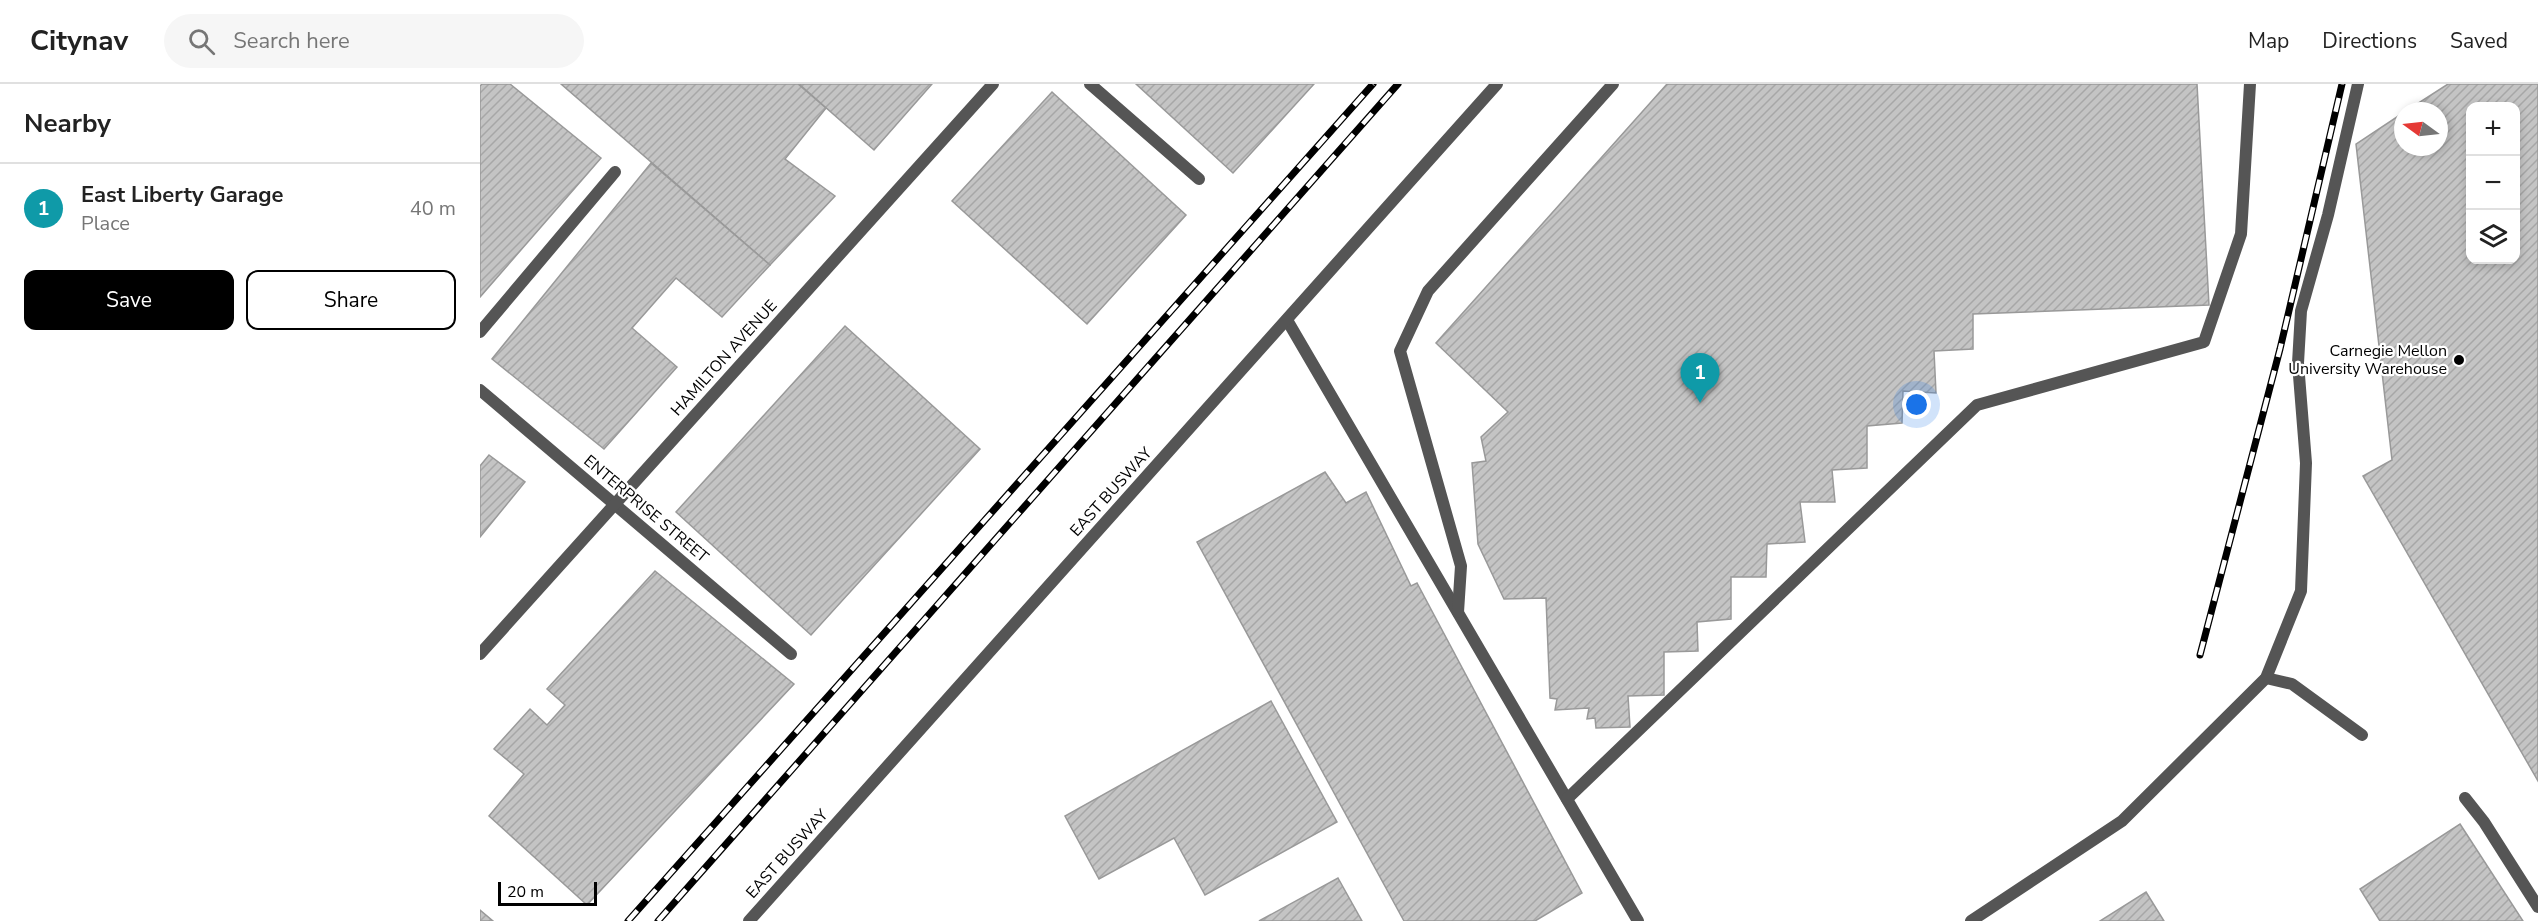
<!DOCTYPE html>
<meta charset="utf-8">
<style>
:root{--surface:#fff;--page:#f6f6f6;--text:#222;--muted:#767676;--line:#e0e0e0;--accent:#000}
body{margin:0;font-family:"Nunito Sans",sans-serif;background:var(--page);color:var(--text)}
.controls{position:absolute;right:18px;top:18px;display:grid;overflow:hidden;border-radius:12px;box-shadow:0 3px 9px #0003}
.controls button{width:54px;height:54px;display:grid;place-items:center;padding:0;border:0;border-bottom:2px solid var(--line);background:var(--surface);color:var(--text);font:30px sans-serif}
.compass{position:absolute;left:1914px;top:18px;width:54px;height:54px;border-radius:50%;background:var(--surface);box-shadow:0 3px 9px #0003;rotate:285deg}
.scale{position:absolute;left:18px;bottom:15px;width:99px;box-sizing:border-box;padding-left:6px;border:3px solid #000;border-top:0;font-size:16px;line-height:21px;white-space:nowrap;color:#000;-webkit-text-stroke:4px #fff;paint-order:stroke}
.you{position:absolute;left:1437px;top:321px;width:21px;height:21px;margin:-15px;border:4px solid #fff;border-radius:50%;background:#1a73e8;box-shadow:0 0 0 9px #1a73e833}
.badge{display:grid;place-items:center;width:39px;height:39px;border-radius:50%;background:var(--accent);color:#fff;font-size:20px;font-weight:700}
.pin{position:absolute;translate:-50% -50px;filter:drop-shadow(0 2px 3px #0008)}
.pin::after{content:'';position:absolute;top:32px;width:21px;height:18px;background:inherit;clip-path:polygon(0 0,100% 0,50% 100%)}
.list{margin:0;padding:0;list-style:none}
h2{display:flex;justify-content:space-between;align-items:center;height:78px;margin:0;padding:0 24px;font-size:26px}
h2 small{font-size:20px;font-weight:400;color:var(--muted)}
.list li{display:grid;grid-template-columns:39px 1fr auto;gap:18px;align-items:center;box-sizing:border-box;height:90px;padding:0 24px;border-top:2px solid var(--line)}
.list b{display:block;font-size:22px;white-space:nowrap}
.list p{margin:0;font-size:20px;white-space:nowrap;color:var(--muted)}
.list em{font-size:20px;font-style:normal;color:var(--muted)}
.actions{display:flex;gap:12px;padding:18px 24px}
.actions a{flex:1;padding:14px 0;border:2px solid var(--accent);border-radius:12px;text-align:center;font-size:21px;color:var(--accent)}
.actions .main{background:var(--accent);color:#fff}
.icon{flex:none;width:33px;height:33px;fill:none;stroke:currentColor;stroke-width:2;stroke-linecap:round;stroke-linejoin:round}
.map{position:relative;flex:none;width:2058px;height:837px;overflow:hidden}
header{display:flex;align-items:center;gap:36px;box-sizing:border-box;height:84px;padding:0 30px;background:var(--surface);border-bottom:2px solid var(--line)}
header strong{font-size:28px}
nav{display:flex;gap:33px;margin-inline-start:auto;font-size:21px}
.search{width:420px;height:54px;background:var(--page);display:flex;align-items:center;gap:15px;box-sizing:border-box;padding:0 21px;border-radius:33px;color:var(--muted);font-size:22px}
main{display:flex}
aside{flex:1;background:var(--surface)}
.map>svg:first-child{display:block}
.building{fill:url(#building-hatch);stroke:#999;stroke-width:1.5;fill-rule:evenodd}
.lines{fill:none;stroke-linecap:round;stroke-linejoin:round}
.service{stroke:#555;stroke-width:12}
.minor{stroke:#555;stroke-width:12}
.rail-casing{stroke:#000;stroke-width:7}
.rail{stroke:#fff;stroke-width:4.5;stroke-dasharray:14;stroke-linecap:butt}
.poi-dot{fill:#000;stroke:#fff;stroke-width:2}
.labels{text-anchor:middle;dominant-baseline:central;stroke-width:4.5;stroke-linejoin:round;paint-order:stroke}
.poi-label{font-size:16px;fill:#000;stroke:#fff;text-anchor:end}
.street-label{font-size:16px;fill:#000;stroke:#fff}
</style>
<header>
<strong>Citynav</strong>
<div class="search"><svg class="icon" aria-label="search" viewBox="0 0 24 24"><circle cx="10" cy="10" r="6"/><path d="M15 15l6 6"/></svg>Search here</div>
<nav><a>Map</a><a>Directions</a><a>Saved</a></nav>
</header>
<main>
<aside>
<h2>Nearby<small></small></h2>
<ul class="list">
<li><span class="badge" style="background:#0f9aa8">1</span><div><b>East Liberty Garage</b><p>Place</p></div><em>40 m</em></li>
</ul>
<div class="actions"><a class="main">Save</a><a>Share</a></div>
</aside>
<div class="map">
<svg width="2058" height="837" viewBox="0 0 2058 837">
<defs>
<pattern id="building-hatch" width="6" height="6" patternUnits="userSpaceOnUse" patternTransform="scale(1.5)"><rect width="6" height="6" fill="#c4c4c4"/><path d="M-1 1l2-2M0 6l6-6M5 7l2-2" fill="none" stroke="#a7a7a7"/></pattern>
</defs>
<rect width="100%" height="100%" fill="#fff"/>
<g class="building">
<path d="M2,0H30L121,74L0,213V2Z"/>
<path d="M81,0H318L346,24L305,75L355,112L290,181Z"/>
<path d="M319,0H452L394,66Z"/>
<path d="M656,0H834L753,89Z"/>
<path d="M1187,0H1717L1729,221L1493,230V265L1454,267L1456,309L1423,307L1422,339L1387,342V384L1352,386L1355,418H1320L1325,458L1287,460L1286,493H1251V535L1217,538L1218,567L1184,568V611L1148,612L1150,643L1116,644L1115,634L1107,635L1109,624L1075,626L1077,615L1070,614L1066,514L1024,515L998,460L992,379L1006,377L1001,353L1028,328L956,259Z"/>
<path d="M1968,0H2058V697L1883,392L1912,376L1876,60L1923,29V63H1959V27H1926ZM1990,22H2036V176H1990Z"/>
<path d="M572,8L706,131L607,240L472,117Z"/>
<path d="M171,79L290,181L242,233L196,194L152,244L197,283L124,365L12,275Z"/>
<path d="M365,242L500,365L331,551L196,428Z"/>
<path d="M9,371L45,398L0,453V382Z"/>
<path d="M845,388L866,419L886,408L931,502L937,499L1102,809L1055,837H924L717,458Z"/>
<path d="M175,487L314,600L107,821L9,732L44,690L14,665L50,625L67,641L85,621L67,605Z"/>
<path d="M791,617L857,738L725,811L694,754L619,795L585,732Z"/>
<path d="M1980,740L2043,837H1900L1880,805Z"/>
<path d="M858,794L882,837H779Z"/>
<path d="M1666,808L1684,837H1620Z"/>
<path d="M0,826L13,837H0Z"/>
</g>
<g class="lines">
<g class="service">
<path d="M807,236L1158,837"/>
<path d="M0,248L135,88"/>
<path d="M978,528L981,482L920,267L948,207L1133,0"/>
<path d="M1786,594L1812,600L1882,651"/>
<path d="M1985,714L2004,738L2058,823"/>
<path d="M1087,715L1497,321L1724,258L1761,150L1770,0"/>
<path d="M269,837L1017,0"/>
<path d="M1491,837L1642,737L1786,594L1821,507L1826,379L1818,279L1821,227L1848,131L1878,0"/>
</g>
<g class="minor">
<path d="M610,0L719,95"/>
<path d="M0,306L311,570"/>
<path d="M0,570L513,0"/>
</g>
<g class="rail-casing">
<g id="rail">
<path d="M1720,571L1800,265L1862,0"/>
<path d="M148,837L893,0"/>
<path d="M178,837L918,0"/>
</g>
</g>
<use href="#rail" class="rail"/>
</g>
<circle class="poi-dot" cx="1979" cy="276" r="6"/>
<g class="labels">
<g class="poi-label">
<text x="1967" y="267">Carnegie Mellon<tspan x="1967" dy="18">University Warehouse</tspan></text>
</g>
<g class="street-label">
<text transform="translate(244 274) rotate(-48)">HAMILTON AVENUE</text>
<text transform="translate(631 408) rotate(-48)">EAST BUSWAY</text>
<text transform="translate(166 425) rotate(40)">ENTERPRISE STREET</text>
<text transform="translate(307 770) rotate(-48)">EAST BUSWAY</text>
</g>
</g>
</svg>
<div class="controls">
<button>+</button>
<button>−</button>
<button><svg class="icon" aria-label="layers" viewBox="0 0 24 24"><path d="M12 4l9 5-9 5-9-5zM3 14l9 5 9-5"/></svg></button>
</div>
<svg class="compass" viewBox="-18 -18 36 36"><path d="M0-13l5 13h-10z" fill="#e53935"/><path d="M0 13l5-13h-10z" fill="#767676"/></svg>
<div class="scale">20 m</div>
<div class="you"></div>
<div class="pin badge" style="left:1220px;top:319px;background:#0f9aa8">1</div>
</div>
</main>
